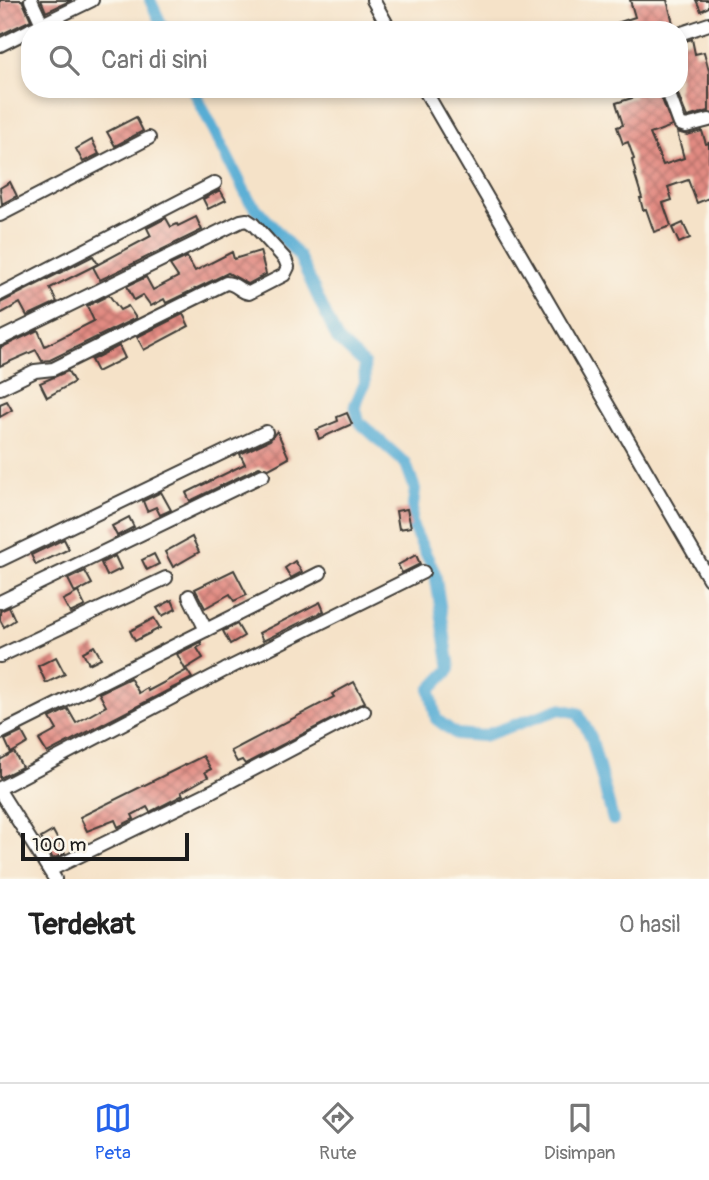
<!DOCTYPE html>
<html lang="id">
<style>
:root{--surface:#fff;--page:#f6f6f6;--text:#222;--muted:#767676;--line:#e0e0e0;--accent:#2563eb}
body{margin:0;font-family:Pangolin,sans-serif;background:var(--page);color:var(--text)}
.scale{position:absolute;left:21px;bottom:18px;width:168px;box-sizing:border-box;padding-left:7px;border:4px solid #1c1c1c;border-top:0;font-size:19px;line-height:24px;white-space:nowrap;color:#1c1c1c;-webkit-text-stroke:5px #fbf7ec;paint-order:stroke}
.list{margin:0;padding:0;list-style:none}
h2{display:flex;justify-content:space-between;align-items:center;height:91px;margin:0;padding:0 28px;font-size:30px}
h2 small{font-size:23px;font-weight:400;color:var(--muted)}
.icon{flex:none;width:38px;height:38px;fill:none;stroke:currentColor;stroke-width:2;stroke-linecap:round;stroke-linejoin:round}
.map{position:relative;flex:none;width:709px;height:879px;overflow:hidden}
.search{position:absolute;background:var(--surface);box-shadow:0 4px 10px #0003;left:21px;right:21px;top:21px;height:77px;display:flex;align-items:center;gap:18px;box-sizing:border-box;padding:0 24px;border-radius:28px;color:var(--muted);font-size:26px}
.sheet{height:203px;background:var(--surface)}
nav{display:flex;justify-content:space-around;align-items:center;box-sizing:border-box;height:98px;border-top:2px solid var(--line);background:var(--surface);font-size:19px;color:var(--muted)}
nav a{display:grid;justify-items:center;gap:4px}
nav .on{color:var(--accent)}
.map>svg:first-child{display:block}
.lines{fill:none;stroke-linecap:round;stroke-linejoin:round}
.canal{stroke:#59add4;stroke-width:12}
.building{fill:url(#building-cross-hatch)}
.minor-casing{stroke:#3d3a36;stroke-width:16}
.minor{stroke:#fff;stroke-width:12}
</style>
<div class="map">
<svg width="709" height="879" viewBox="0 0 709 879">
<defs>
<pattern id="building-cross-hatch" width="8" height="8" patternUnits="userSpaceOnUse" patternTransform="scale(1.75)"><rect width="8" height="8" fill="#e28b82"/><path d="M0 0l8 8M0 8l8-8" fill="none" stroke="#b6716a"/></pattern>
</defs>
<rect width="100%" height="100%" fill="#fbf7ec"/>
<filter id="ink" filterUnits="userSpaceOnUse"><feTurbulence type="fractalNoise" baseFrequency=".0143" numOctaves="2"/><feDisplacementMap in="SourceGraphic" scale="14" xChannelSelector="R" yChannelSelector="G"/><feConvolveMatrix kernelMatrix="1 2 1 2 8 2 1 2 1" color-interpolation-filters="sRGB"/></filter>
<filter id="wash" filterUnits="userSpaceOnUse"><feTurbulence type="fractalNoise" baseFrequency=".00686" numOctaves="4" result="noise"/><feDisplacementMap in="SourceGraphic" scale="28" xChannelSelector="R" yChannelSelector="G"/><feGaussianBlur stdDeviation="1.57" result="paint"/><feColorMatrix in="noise" values="0 0 0 0 0 0 0 0 0 0 0 0 0 0 0 0 0 1.4 0 .05"/><feComposite in="paint" operator="in"/></filter>
<g filter="url(#wash)">
<rect width="100%" height="100%" fill="#f5e2c8"/>
<g class="lines">
<g class="canal">
<path d="M150,0L164,30"/>
<path d="M193,89L249,200L299,256L337,339L364,364L365,383L355,405L359,422L406,464L415,489L411,523L435,573L450,669L430,690L436,719L456,734L483,736L560,709L578,713L591,737L613,820"/>
</g>
</g>
<g id="blocks">
<g class="building">
<path d="M0,0H22L31,20L0,35Z"/>
<path d="M41,0H72L46,12Z"/>
<path d="M630,0H667L674,27L672,30H619L617,23L635,17Z"/>
<path d="M696,0H709V7L701,11Z"/>
<path d="M692,39L695,54L704,52L709,71V111L687,117L676,89H679V43Z"/>
<path d="M632,89H642L644,95L659,91L672,126L650,134L663,165L684,158L677,132L687,135L702,131L706,144L709,143V198L697,203L688,180L668,187L672,200L663,203L671,226L654,232L646,209L643,210L640,198H642L635,175H636L632,160L634,159L628,142L623,144L617,127L623,125L616,103L635,97Z"/>
<path d="M136,117L143,131L115,146L107,132Z"/>
<path d="M92,140L99,154L83,162L76,149Z"/>
<path d="M10,182L17,196L2,204L0,188Z"/>
<path d="M220,190L226,200L208,209L203,199Z"/>
<path d="M196,217L202,230L100,280L93,267L151,236L147,228L166,218L171,227L177,224L178,226Z"/>
<path d="M683,223L690,238L679,243L672,228Z"/>
<path d="M260,251L266,274L248,284L228,273L166,303L164,299L151,306L143,295L134,300L127,286L146,277L153,290L178,277L170,265L187,257L195,271L232,252L234,259Z"/>
<path d="M93,256L98,264L50,288L57,302L27,316L20,303L0,314V303Z"/>
<path d="M109,295L120,310L128,306L136,318L50,360L42,361L36,350L0,366V348L38,330L45,346L94,321L87,306Z"/>
<path d="M183,314L189,326L144,350L137,337Z"/>
<path d="M119,346L125,358L97,372L91,360Z"/>
<path d="M68,371L74,382L47,397L40,383Z"/>
<path d="M7,401L12,410L0,417V404Z"/>
<path d="M347,413L352,424L319,439L316,430L338,421L337,417Z"/>
<path d="M277,431L289,458L269,469L259,467L190,501L186,493L245,464L240,454L270,440Z"/>
<path d="M161,492L171,510L160,515L156,507L147,511L143,501Z"/>
<path d="M407,509L411,527L399,529L396,511Z"/>
<path d="M129,517L134,527L117,536L112,526Z"/>
<path d="M192,537L199,552L173,567L165,552Z"/>
<path d="M64,539L69,549L36,565L31,555Z"/>
<path d="M154,554L159,564L147,570L142,560Z"/>
<path d="M416,555L420,564L402,573L398,565Z"/>
<path d="M115,556L121,569L107,576L101,563Z"/>
<path d="M295,561L302,572L291,578L285,568Z"/>
<path d="M234,570L247,595L234,601L230,594L205,608L195,589Z"/>
<path d="M85,571L92,584L75,593L68,579Z"/>
<path d="M78,592L85,606L70,613L63,600Z"/>
<path d="M172,600L176,609L162,616L157,608Z"/>
<path d="M320,602L324,611L263,641L259,633Z"/>
<path d="M9,607L15,620L4,627L0,620V611Z"/>
<path d="M154,618L160,628L135,641L130,631Z"/>
<path d="M237,624L244,636L230,644L223,631Z"/>
<path d="M201,642L202,645L197,648L203,658L185,669L177,654Z"/>
<path d="M94,646L101,658L89,664L83,652Z"/>
<path d="M56,657L65,674L46,683L38,666Z"/>
<path d="M187,670L192,678L47,753L39,740L57,730L50,718L68,709L76,723L106,706L99,693L130,678L139,693L147,688L148,691Z"/>
<path d="M354,682L365,702L245,764L242,760L237,762L231,751L334,697L332,694Z"/>
<path d="M22,732L28,743L11,753L5,740Z"/>
<path d="M14,752L22,767L0,778V760Z"/>
<path d="M203,756L211,769L205,772L208,777L181,792L183,795L150,812L147,807L132,815L134,819L118,827L115,820L87,831L80,817Z"/>
<path d="M53,831L65,853L53,859L41,838Z"/>
</g>
</g>
</g>
<g filter="url(#ink)">
<use href="#blocks" fill-opacity="0" stroke="#3d3a36" stroke-width="2"/>
<g class="lines">
<g class="minor-casing">
<g id="minor">
<path d="M31,0L42,24"/>
<path d="M373,0L390,30"/>
<path d="M30,30L92,0"/>
<path d="M679,34L709,24"/>
<path d="M0,45L30,30"/>
<path d="M424,89L709,579"/>
<path d="M667,89L680,124L686,126L709,120"/>
<path d="M0,215L149,138"/>
<path d="M0,294L215,183"/>
<path d="M0,339L241,221L247,220L253,224L285,259L288,267L284,275L249,293C240,292 236,283 226,283L53,369L35,371L0,388"/>
<path d="M0,560L266,432"/>
<path d="M189,596L206,630"/>
<path d="M0,602L263,475"/>
<path d="M0,656L166,578"/>
<path d="M0,733L320,573"/>
<path d="M0,788L225,670L423,572"/>
<path d="M0,792L55,879"/>
<path d="M50,870L212,791L364,711"/>
</g>
</g>
<use href="#minor" class="minor"/>
</g>
</g>
</svg>
<div class="scale">100 m</div>
<div class="search"><svg class="icon" aria-label="search" viewBox="0 0 24 24"><circle cx="10" cy="10" r="6"/><path d="M15 15l6 6"/></svg>Cari di sini</div>
</div>
<section class="sheet">
<h2>Terdekat<small>0 hasil</small></h2>
<ul class="list">
</ul>
</section>
<nav>
<a class="on"><svg class="icon" aria-label="map" viewBox="0 0 24 24"><path d="M3 6l6-2 6 2 6-2v14l-6 2-6-2-6 2zM9 4v14M15 6v14"/></svg>Peta</a>
<a><svg class="icon" aria-label="directions" viewBox="0 0 24 24"><path d="M12 3l9 9-9 9-9-9zM9 14v-3h6M13 9l2 2-2 2"/></svg>Rute</a>
<a><svg class="icon" aria-label="saved" viewBox="0 0 24 24"><path d="M7 4h10v16l-5-4-5 4z"/></svg>Disimpan</a>
</nav>
